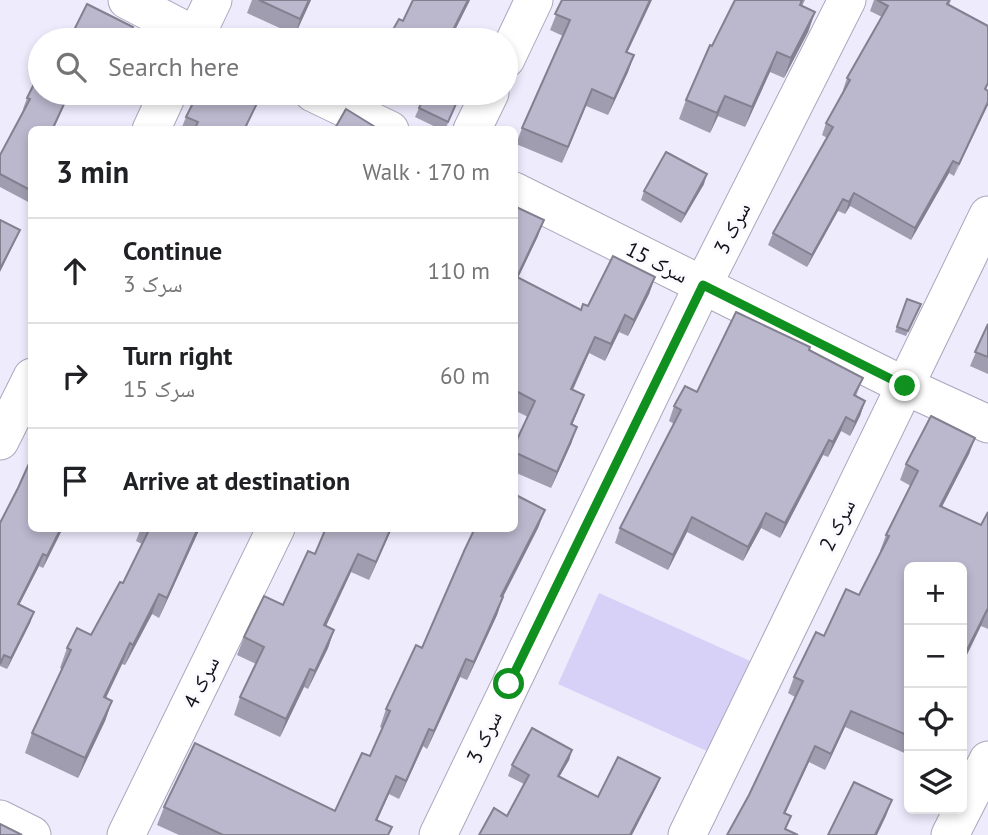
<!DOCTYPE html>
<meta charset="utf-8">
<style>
:root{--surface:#fff;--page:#f6f6f6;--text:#202124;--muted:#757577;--line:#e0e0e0}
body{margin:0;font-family:"PT Sans","Noto Naskh Arabic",sans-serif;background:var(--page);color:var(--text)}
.controls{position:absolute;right:21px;bottom:21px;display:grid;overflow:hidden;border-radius:10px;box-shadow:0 4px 10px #0003}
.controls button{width:63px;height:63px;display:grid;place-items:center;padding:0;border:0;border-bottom:2px solid var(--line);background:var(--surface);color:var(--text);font:35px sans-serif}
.stop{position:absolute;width:21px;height:21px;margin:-16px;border:5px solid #0f901f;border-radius:50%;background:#fff}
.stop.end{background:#0f901f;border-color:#fff;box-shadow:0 2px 7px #0008}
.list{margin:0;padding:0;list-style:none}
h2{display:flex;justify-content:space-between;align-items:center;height:91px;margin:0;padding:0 28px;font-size:30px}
h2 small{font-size:23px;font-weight:400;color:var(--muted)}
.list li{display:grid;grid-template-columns:46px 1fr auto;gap:21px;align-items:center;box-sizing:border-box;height:105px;padding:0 28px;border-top:2px solid var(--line)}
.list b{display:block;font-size:26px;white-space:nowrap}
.list p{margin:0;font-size:23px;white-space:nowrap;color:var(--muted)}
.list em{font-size:23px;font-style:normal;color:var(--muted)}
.icon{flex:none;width:38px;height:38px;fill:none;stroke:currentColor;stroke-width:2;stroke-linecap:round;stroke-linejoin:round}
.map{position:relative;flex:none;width:988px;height:835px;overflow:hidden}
.search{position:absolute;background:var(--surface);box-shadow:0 4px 10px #0003;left:28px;top:28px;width:490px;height:77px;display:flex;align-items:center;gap:18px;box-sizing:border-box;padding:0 24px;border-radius:38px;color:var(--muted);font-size:26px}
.panel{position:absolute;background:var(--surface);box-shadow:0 4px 10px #0003;left:28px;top:126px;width:490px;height:406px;border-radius:10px}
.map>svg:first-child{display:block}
.green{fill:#d7d0f7}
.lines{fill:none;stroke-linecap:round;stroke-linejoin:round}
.minor-casing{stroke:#aba7bd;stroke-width:39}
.minor{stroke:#fff;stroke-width:37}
.wall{fill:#a19db0}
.shaded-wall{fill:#838090}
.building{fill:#bbb7cd;stroke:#838090;stroke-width:2}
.route{stroke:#0f901f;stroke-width:9}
.labels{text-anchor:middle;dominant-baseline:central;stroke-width:6;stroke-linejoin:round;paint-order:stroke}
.street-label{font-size:21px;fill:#121018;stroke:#fbfaff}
</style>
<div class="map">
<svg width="988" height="835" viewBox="0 0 988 835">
<rect width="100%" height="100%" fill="#eeebfd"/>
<path class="green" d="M599,593L759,665L718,756L558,684Z"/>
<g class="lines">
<g class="minor-casing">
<g id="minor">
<path d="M127,0L204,40"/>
<path d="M194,40L213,0"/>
<path d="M506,59L534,0"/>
<path d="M313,93L390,130"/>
<path d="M151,130L168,93"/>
<path d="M472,130L490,93"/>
<path d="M514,191L905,386L988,424"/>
<path d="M0,441L32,377"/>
<path d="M0,819L32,835"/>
<path d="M126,835L276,528"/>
<path d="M438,835L703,285L847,0"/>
<path d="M687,835L988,215"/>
<path d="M950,835L988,760"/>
</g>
</g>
<use href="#minor" class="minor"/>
</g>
<g class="wall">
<path d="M252,0H311L295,35L247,13Z"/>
<path d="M413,0H470L450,40H387L403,21Z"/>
<path d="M562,0L627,52L634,55L628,72L608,115L586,106L562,163L516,144L522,128L563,36L550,30Z"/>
<path d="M735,0H805L802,6L815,12L808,32L784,78L770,72L745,127L718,116L710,133L679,119L686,100Z"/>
<path d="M874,0H951L949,5L987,90L954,176L949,173L911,240L850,206L845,214L838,211L807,267L768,245L773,233L827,138L822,135L826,123L844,91L843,90L847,78L882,17L870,11Z"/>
<path d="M40,72L32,130V204L0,187V155L24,110L23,109L27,98Z"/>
<path d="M397,93H414L410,100Z"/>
<path d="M261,95L245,130H187L182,127L186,117Z"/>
<path d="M460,95L445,130H442L415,117L419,108Z"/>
<path d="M704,184L681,223L641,200L644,191Z"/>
<path d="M514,206L538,236L518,278L581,310L588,306L655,277L649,294L628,336L619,332L605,361L589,353L573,390L584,395L572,425L577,427L571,444L551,488L514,472V446L528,417L514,410Z"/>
<path d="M907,299L919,308L906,336L895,332Z"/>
<path d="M988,324V374L970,366Z"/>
<path d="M809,351L863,378L856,396L865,401L860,416L850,436L841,431L828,457L823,455L780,538L761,528L743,561L687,532L668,570L615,543L620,528L674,424L669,421L674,406L697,392Z"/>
<path d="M975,438L969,454L942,507L981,525L988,512V629L981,626L909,567V755L845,727L825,770L809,762L785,813L786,829L727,835L749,795L795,697L788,693L794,677L824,636L859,595L881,552L880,551L886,535L911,486L900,480L906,464Z"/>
<path d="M545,510L538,528L503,597L497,615L467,680L460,677L427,749L423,746L399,799L389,794L377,821L389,835H179L157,825L164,807L335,811L370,756L382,728L380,727L386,709L422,648Z"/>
<path d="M0,523L32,528H63L43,568L39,566L19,605L34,612L30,623L7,669L0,666V667Z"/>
<path d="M141,528H200L159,618L152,614L125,665L122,664L106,698L112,701L105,721L78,778L25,753L32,733L62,669L60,668L67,648L91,635L123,583L142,544L136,541Z"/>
<path d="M392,528L369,580L351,572L326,626L334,630L328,648L308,689L304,687L280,737L234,715L240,697L256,664L237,655L244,637L283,605L315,554Z"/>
<path d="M572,750L569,760L559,777L598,797L660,778L656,788L507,816L524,784L508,776L512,765Z"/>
</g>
<g class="shaded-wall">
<path d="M309,0H311L295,35L300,19Z"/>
<path d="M468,0H470L450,40H449Z"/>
<path d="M650,0H652L620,68L626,52Z"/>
<path d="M815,12L808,32L784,78L791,58Z"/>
<path d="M777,52L770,72L745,127L752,107Z"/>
<path d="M634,55L628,72L608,115L614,99Z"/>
<path d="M592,89L586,106L562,163L568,147Z"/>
<path d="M69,93H70L53,130H52Z"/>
<path d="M725,96L718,116L710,133L717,113Z"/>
<path d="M988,102V105L954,176L959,164Z"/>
<path d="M953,161L949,173L911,240L915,228Z"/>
<path d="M707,174L704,184L681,223L685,214Z"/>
<path d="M854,193L850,206L845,214L849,202Z"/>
<path d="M843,199L838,211L807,267L812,255Z"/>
<path d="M544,220L538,236L514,286L517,277Z"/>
<path d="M20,230L16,239L0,272V269Z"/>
<path d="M655,277L649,294L628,336L634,320Z"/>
<path d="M625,315L619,332L605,361L611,344Z"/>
<path d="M595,337L589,353L565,406L571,389Z"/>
<path d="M584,395L578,411L565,441L571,424Z"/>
<path d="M865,401L860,416L850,436L855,422Z"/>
<path d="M846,417L841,431L828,457L833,442Z"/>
<path d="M577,427L571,444L551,488L557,472Z"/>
<path d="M975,438L969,454L934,522L940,506Z"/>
<path d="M829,440L823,455L780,538L785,523Z"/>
<path d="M545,510L538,528L494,614L501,596Z"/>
<path d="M766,513L761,528L743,561L748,547Z"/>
<path d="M692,517L687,532L668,570L673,555Z"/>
<path d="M61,528H63L43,568L47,556Z"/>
<path d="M198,528H200L159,618L167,598Z"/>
<path d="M391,528H392L369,580L376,562Z"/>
<path d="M43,554L39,566L14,615L18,604Z"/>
<path d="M358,554L351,572L318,643L324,625Z"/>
<path d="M159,594L152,614L125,665L133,645Z"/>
<path d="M503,597L497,615L467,680L474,662Z"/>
<path d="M987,610L981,626L962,665V660Z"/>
<path d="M34,612L30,623L7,669L11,658Z"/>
<path d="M334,630L328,648L308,689L315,671Z"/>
<path d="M130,643L122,664L96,718L104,697Z"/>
<path d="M466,659L460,677L427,749L434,731Z"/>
<path d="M310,669L304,687L280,737L286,719Z"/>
<path d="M112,701L105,721L78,778L85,758Z"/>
<path d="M851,711L845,727L825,770L831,754Z"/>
<path d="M429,729L423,746L399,799L406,781Z"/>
<path d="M815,746L809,762L778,829L784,813Z"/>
<path d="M572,750L569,760L554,786L558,776Z"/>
<path d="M396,776L389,794L370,835L376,820Z"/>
<path d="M660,778L656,788L632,835H630Z"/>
<path d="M892,800L886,816L877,835H875Z"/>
</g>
<g class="building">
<path d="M259,0H309L300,19Z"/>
<path d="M413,0H468L451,34L444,31L439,40H387L399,19L403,21Z"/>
<path d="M562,0H650L626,52L634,55L614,99L592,89L568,147L522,128L570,20L555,14Z"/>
<path d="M735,0H802L800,5L815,12L791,58L777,52L752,107L725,96L717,113L686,100L710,45L712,46Z"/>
<path d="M877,0H949L947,4L988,26V83L985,89L988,91V102L959,164L953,161L915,228L854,193L849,202L843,199L812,255L773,233L833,127L826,123L850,80L847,78L888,6Z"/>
<path d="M87,4L133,27L126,40H69Z"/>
<path d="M40,72V93H69L52,130H32V191L0,174V155L30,99L27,98Z"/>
<path d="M198,93H256L261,95L244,130H194L198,122L186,117Z"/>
<path d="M426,93H456L460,95L448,122L419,108Z"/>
<path d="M346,109L380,130H334Z"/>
<path d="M666,152L707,174L685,214L644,191Z"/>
<path d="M514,206L544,220L517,277L581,310L583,304L588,306L613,256L655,277L634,320L625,315L611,344L595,337L571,389L584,395L571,424L577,427L557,472L514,452V446L535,401L514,390Z"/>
<path d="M0,220L20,230L0,269Z"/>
<path d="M907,299L921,304L908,331L897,327Z"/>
<path d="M736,312L810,347L809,350L863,378L854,395L865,401L855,422L846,417L833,442L829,440L785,523L766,513L748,547L692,517L673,555L620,528L681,410L674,406L685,386L697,392Z"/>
<path d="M988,324V357L975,352Z"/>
<path d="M931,416L975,438L940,506L981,525L988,512V611L987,610L962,660V567H909V736L851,711L831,754L815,746L784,813L791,816L785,829L798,835H727L749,795L803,681L794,677L816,632L824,636L846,589L859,595L889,536L886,535L918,471L906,464Z"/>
<path d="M32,457V528H61L47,556L43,554L18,604L34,612L11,658L4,655L0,664V523L18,488Z"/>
<path d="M514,494L545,510L501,596L503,597L474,662L466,659L434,731L429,729L406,781L396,776L376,820L392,827L388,835H223L164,807L195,743L335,811L362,753L370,756L390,711L386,709L416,645L422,648L465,549L475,528H514Z"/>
<path d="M150,528H198L167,598L159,594L133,645L130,643L104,697L112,701L85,758L32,733L71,650L67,648L77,628L91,635L120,582L123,583Z"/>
<path d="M326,528H391L376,562L358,554L324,625L334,630L315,671L310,669L286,719L240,697L264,647L244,637L264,596L283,605L308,551L315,554Z"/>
<path d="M532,728L572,750L558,776L598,797L618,757L660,778L630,835H479L494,808L507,816L529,775L512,765Z"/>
<path d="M854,782L892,800L875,835H828Z"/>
<path d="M0,824L22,835H0Z"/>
</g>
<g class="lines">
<path class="route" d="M509,684L703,285L905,386"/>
</g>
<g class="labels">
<g class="street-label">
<text transform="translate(732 228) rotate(-63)">سرک 3</text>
<text transform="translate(657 262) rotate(27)">سرک 15</text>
<text transform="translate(837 525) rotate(-64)">سرک 2</text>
<text transform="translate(201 682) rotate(-64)">سرک 4</text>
<text transform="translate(484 737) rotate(-65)">سرک 3</text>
</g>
</g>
</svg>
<div class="controls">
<button>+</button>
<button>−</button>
<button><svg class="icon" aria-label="locate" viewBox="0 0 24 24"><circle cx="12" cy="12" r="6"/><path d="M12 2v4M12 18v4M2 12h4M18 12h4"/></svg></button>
<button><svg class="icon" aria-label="layers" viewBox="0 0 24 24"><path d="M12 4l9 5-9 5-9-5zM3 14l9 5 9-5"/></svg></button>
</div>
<div class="stop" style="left:509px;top:684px"></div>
<div class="stop end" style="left:905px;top:386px"></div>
<div class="search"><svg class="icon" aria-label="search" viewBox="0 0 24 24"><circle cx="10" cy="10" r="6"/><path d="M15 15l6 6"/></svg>Search here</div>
<section class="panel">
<h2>3 min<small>Walk · 170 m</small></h2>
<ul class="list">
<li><svg class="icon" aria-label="ahead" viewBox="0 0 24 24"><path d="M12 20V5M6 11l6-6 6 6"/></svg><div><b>Continue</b><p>سرک 3</p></div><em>110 m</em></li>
<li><svg class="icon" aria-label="right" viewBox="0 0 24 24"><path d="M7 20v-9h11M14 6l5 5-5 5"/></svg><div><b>Turn right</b><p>سرک 15</p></div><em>60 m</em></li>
<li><svg class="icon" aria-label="arrive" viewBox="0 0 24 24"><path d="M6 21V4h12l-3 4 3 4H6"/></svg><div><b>Arrive at destination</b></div></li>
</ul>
</section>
</div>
